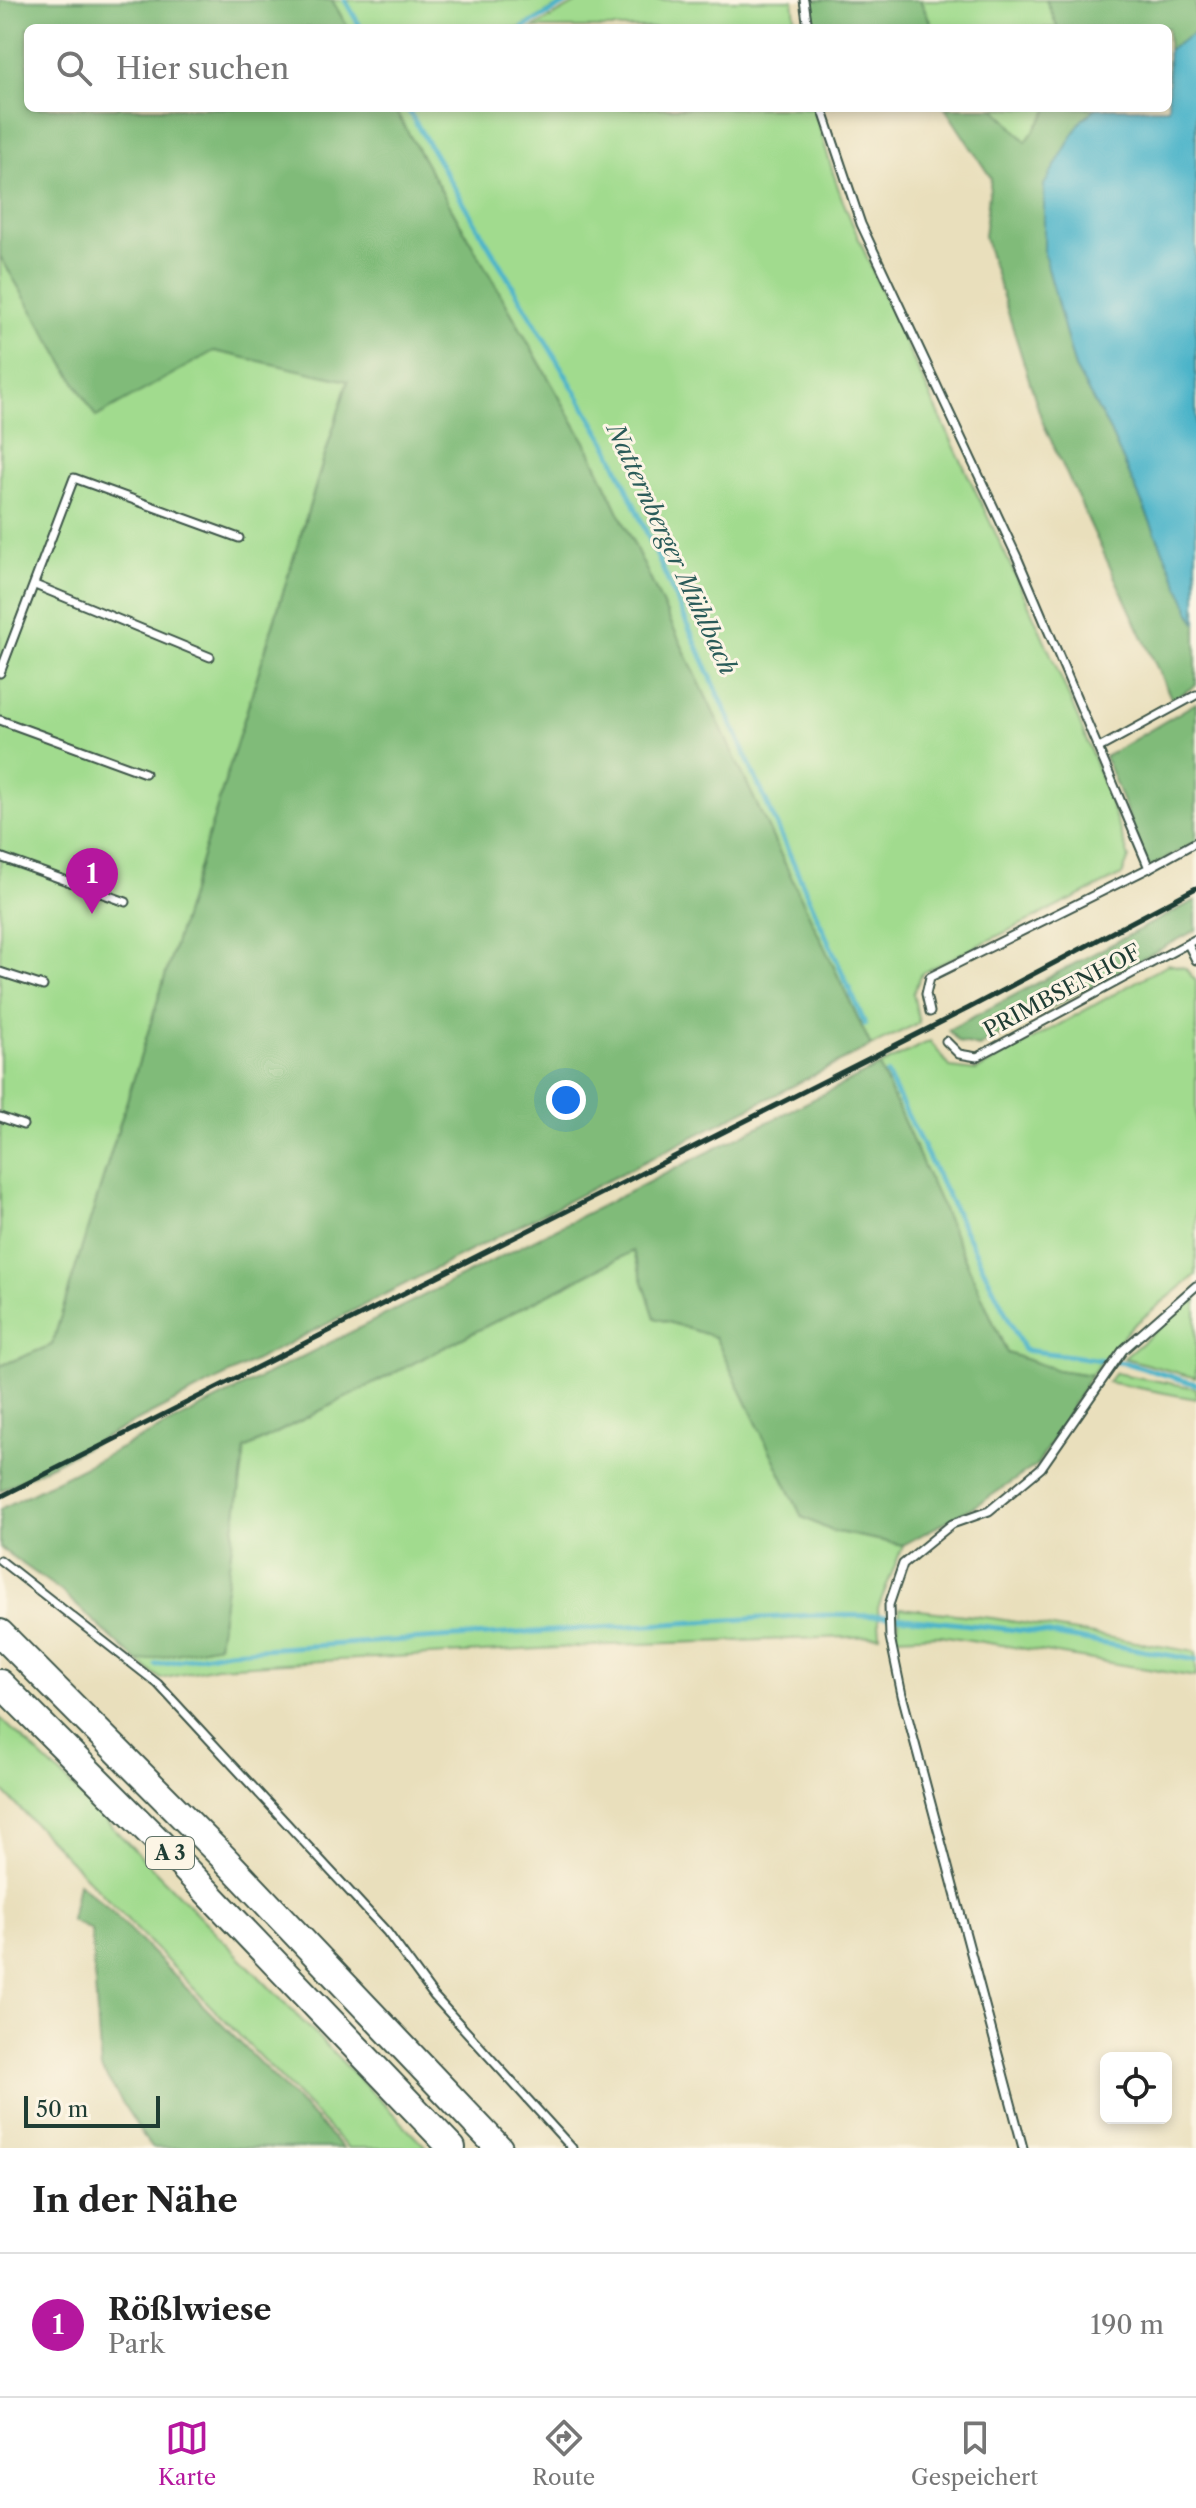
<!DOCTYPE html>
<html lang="de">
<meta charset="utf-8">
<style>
:root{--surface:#fff;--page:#f2f2f2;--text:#222;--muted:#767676;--line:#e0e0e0;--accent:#b5179e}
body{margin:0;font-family:"Libre Caslon Text",serif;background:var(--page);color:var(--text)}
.controls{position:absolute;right:24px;bottom:24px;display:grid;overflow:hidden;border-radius:12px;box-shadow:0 4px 12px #0003}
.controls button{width:72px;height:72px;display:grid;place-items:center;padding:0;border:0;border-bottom:2px solid var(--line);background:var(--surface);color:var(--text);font:40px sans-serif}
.scale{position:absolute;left:24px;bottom:20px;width:136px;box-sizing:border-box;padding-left:8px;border:4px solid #1f3d34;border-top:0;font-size:22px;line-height:28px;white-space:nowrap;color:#1f3d34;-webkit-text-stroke:6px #fcf5e5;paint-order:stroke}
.you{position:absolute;left:566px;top:1100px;width:28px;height:28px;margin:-20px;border:6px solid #fff;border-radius:50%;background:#1a73e8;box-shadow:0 0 0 12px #1a73e833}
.badge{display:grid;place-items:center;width:52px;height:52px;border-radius:50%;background:var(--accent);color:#fff;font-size:26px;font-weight:700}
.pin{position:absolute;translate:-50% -66px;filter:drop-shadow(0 2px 4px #0008)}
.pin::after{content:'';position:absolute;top:42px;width:28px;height:24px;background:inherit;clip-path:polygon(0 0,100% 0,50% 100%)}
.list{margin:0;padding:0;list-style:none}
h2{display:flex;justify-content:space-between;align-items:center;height:104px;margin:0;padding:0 32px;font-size:34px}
h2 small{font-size:26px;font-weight:400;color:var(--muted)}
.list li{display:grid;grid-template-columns:52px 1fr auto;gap:24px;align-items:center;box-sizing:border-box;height:144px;padding:0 32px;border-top:2px solid var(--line)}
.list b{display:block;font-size:30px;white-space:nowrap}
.list p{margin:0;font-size:26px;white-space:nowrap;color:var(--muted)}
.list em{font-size:26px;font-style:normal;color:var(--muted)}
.icon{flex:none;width:44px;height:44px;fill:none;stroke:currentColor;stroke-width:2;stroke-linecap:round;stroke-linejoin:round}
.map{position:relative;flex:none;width:1196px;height:2148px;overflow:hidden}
.search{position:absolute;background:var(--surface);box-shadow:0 4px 12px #0003;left:24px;right:24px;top:24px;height:88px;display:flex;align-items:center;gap:20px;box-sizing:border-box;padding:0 28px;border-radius:12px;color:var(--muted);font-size:30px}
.sheet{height:248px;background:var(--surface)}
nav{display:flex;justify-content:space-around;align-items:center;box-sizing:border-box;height:112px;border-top:2px solid var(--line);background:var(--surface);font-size:22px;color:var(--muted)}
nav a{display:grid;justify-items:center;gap:4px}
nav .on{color:var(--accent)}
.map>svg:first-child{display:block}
.green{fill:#a1db8e;stroke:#608c61;stroke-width:2}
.forest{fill:#80bb79;stroke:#507c56;stroke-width:2}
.water{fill:#4bb4c9;stroke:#35787e;stroke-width:2}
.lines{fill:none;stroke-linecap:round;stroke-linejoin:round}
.stream{stroke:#4bb4c9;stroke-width:5}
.service-casing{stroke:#3d5548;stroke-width:11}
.motorway-casing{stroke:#3d5548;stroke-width:30}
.service{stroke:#fff;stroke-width:7}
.motorway{stroke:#fff;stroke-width:26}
.rail{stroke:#1f3d34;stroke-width:5}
.labels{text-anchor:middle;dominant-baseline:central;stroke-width:6;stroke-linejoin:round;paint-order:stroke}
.shield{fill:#fcf5e5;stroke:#617469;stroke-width:2}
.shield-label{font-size:20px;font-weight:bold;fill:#1f3d34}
.street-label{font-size:22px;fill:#1f3d34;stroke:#fcf5e5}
.water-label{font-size:24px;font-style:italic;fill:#2a5b59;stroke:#fcf5e5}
</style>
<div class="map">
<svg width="1196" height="2148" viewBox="0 0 1196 2148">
<rect width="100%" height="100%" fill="#fcf5e5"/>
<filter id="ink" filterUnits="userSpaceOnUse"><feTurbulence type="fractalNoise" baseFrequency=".0125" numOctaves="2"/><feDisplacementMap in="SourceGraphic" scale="16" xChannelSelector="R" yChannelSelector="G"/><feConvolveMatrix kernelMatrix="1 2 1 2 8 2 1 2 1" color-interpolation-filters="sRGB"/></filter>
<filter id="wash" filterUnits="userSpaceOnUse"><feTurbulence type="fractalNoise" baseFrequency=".006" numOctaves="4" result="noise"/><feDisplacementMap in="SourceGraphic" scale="32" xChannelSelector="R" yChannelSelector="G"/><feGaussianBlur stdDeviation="1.8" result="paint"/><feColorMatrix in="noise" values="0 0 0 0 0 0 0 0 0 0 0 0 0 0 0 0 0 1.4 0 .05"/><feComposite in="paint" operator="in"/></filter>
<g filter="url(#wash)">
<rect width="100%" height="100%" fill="#e9dfbc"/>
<g class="green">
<path d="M332,0H568L519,28H348Z"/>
<path d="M582,0H793L796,28H533Z"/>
<path d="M920,0H1046L1058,28H933Z"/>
<path d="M394,108H814C824,141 832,175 845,206C936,426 1056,631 1129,858L1122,875L922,973L913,993L919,1023L871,1046L589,449Z"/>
<path d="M995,108H1050L1026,142Z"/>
<path d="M0,256L96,417L213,350L348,380L52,1345L0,1366Z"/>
<path d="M1168,964L1185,968L1196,981V1275L1129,1329L1091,1375L1057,1370L1007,1353L879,1066L930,1041L951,1068L976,1071Z"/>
<path d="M633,1251L655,1318L715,1336L802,1517L832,1531L903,1545L878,1608L880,1636L610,1645L216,1667L161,1679L138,1662L218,1645L245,1449Z"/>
<path d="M1196,1296V1378L1124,1358Z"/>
<path d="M1115,1373L1196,1388V1399L1108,1382Z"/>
<path d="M900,1608L992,1618L1196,1652V1677L940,1635L897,1637Z"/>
<path d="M0,1718L62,1776L427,2148H348L0,1788Z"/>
</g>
<g class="forest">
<path d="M0,0H332L348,28H28V108H394L589,449L871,1046L0,1491V1366L52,1345L348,381L214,351L96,417L0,256Z"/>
<path d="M809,0H920L933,28H812Z"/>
<path d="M1046,0H1196V32L1168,50V28H1058Z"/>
<path d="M945,108H995L1026,142L1050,108H1096L1081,121L1044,253L1075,368L1110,431L1196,624V685L1172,700L1042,421L984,236L991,178Z"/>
<path d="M1196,703V842L1149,868L1105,757Z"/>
<path d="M1196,900V930L979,1047L959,1042L948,1030Z"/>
<path d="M879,1066L1007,1353L1057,1370L1091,1375L1038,1464L982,1502L903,1545L832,1531L802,1517L715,1337L655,1318L633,1251L245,1449L218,1645L138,1662L61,1591L0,1548V1509Z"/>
<path d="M78,1883L107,1907L343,2148H151L101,2069L91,1930L71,1920Z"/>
</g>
<path class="water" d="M1196,32V624L1110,431L1075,368L1044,253V185L1081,121L1096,108H1168V50Z"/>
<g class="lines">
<g class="stream">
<path d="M345,0L361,28"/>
<path d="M523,28L572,0"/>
<path d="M407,108L609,448L865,1024"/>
<path d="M887,1074L1024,1350L1126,1363L1196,1384"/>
<path d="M156,1665L228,1651L812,1615L886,1616L1044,1633L1196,1660"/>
</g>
</g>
</g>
<g filter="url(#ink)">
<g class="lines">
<g class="service-casing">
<g id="service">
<path d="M804,0L808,28"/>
<path d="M822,108L861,224L1017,557L1149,868L930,977L926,994L930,1012"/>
<path d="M35,585L210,657"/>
<path d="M0,673L74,478L239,538"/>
<path d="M0,720L145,773"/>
<path d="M1099,748L1196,695"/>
<path d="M0,857L126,902"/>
<path d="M1149,868L1196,842"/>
<path d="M1188,944L1196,960"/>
<path d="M0,972L43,986"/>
<path d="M946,1041L959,1054L977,1057L1196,939"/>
<path d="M0,1117L23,1125"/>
<path d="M0,1560L158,1684L387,1932L434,1996L572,2148"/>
<path d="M1023,2148L902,1695L890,1637L889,1605L903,1564L952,1524L989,1511L1041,1468L1123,1350L1196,1286"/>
</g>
</g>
<g class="motorway-casing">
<g id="motorway">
<path d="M0,1633L222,1856L499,2148"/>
<path d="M0,1683L166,1849L452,2148"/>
</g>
</g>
<use href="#service" class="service"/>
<use href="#motorway" class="motorway"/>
<path class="rail" d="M0,1497L969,1008L1196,888"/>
</g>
</g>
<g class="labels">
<rect class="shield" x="146" y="1837" width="48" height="32" rx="6"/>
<g class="shield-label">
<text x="170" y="1853">A 3</text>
</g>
<g class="street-label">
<text transform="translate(1062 991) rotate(-28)">PRIMBSENHOF</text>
</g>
<g class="water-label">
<text transform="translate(672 549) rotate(65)">Natternberger Mühlbach</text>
</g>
</g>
</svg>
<div class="controls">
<button><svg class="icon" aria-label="locate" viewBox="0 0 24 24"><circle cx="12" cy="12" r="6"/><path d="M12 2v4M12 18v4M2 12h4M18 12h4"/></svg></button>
</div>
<div class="scale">50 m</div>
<div class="you"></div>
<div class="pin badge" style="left:92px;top:914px">1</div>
<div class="search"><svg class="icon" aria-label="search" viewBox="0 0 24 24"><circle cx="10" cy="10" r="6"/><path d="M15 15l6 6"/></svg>Hier suchen</div>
</div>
<section class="sheet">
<h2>In der Nähe<small></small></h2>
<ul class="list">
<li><span class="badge">1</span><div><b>Rößlwiese</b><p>Park</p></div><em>190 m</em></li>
</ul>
</section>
<nav>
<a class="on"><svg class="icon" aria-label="map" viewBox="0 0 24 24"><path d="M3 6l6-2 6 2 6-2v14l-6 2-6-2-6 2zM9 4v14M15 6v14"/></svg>Karte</a>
<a><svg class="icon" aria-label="directions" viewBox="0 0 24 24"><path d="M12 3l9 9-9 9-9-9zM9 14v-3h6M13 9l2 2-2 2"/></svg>Route</a>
<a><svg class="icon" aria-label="saved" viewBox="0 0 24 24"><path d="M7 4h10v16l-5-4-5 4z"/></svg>Gespeichert</a>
</nav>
